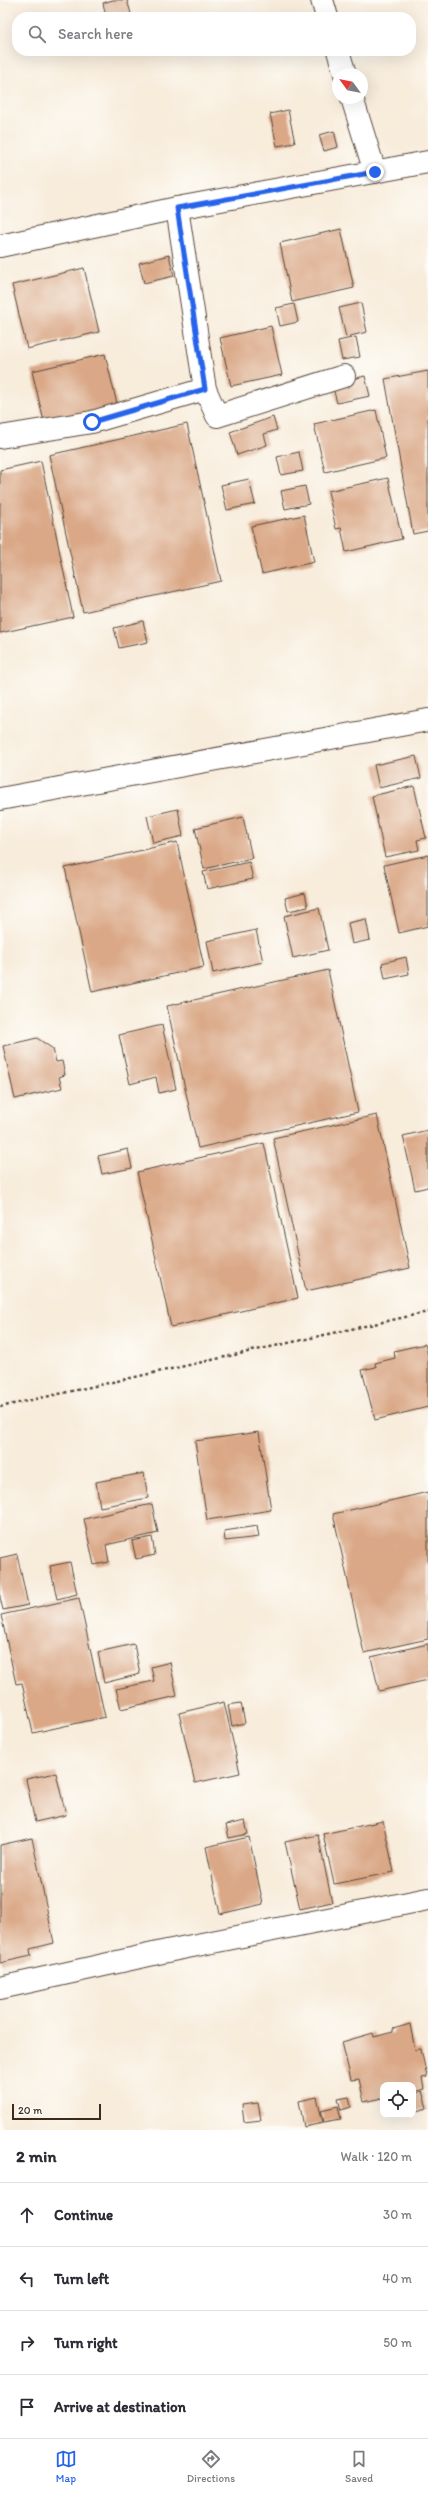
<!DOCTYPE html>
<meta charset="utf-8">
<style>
:root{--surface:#fff;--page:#f7f7f7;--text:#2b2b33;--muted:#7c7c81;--line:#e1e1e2;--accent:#2563eb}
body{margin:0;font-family:Itim,sans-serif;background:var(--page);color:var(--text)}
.controls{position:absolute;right:12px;bottom:12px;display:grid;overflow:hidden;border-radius:8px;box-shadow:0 4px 16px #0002}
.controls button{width:36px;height:36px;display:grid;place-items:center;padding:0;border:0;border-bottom:1px solid var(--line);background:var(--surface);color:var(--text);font:20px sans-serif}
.compass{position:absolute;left:332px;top:68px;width:36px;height:36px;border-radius:50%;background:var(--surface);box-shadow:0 4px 16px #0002;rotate:303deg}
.scale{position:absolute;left:12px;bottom:10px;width:89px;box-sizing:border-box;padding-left:4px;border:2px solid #3b2a1e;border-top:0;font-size:11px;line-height:14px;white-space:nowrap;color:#3b2a1e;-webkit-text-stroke:3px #fdfcf7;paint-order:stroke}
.stop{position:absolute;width:12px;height:12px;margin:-9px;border:3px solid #2563eb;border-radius:50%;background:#fff}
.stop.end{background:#2563eb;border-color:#fff;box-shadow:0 1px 4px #0008}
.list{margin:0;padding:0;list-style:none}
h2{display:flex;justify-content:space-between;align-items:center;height:52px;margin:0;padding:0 16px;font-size:17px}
h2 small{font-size:13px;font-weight:400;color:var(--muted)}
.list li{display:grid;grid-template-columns:26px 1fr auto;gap:12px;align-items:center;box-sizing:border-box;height:64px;padding:0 16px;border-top:1px solid var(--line)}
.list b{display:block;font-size:15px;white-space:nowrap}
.list em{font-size:13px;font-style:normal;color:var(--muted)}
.icon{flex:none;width:22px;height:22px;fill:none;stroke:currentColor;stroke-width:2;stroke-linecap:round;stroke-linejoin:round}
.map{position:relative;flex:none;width:428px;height:2130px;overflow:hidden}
.search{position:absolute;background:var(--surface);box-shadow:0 4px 16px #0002;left:12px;right:12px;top:12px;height:44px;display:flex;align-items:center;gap:10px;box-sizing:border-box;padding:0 14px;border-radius:16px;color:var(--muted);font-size:15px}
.sheet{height:308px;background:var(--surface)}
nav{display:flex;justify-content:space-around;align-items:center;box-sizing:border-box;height:56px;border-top:1px solid var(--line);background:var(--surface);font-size:11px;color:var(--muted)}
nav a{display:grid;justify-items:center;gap:2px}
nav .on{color:var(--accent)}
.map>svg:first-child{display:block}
.building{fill:#daa887}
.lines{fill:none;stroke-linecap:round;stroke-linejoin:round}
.minor-casing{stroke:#57473a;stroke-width:24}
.major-casing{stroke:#57473a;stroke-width:24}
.path{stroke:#57473a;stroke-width:2.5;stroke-dasharray:3 3;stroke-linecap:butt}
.minor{stroke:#fff;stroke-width:22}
.major{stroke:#fff;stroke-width:22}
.route{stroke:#2563eb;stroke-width:5}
</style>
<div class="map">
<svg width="428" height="2130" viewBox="0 0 428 2130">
<rect width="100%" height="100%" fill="#fdfcf7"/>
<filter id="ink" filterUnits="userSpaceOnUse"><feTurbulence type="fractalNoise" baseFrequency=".025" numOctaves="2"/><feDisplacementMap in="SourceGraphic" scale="8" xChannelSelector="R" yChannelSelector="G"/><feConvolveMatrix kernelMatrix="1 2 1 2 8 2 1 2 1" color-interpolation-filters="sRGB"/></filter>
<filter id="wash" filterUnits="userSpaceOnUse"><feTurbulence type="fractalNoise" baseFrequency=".012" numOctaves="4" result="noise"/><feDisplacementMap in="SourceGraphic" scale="16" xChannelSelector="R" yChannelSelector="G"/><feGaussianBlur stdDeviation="0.9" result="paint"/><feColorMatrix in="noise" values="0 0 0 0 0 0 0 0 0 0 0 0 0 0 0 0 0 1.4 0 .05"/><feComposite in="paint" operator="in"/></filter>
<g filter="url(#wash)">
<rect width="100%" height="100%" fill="#f8ecdb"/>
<g id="blocks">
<g class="building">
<path d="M113,0H127L132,17H106L103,3Z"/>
<path d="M288,110L295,143L277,146L270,114Z"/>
<path d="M334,131L338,147L324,151L319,135Z"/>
<path d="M341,229L354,288L292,302L280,243Z"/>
<path d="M169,255L174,276L144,283L139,263Z"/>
<path d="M84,268L99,332L27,349L12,285Z"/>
<path d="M361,303L367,332L346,337L339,308Z"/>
<path d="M294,304L298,322L280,326L276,308Z"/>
<path d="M271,326L282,375L231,386L220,338Z"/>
<path d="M356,337L360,357L342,360L338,341Z"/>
<path d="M105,354L118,408L45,426L32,371Z"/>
<path d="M428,371V531L413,534L385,379Z"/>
<path d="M365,376L370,396L337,403L332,384Z"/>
<path d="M376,410L386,458L325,472L314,424Z"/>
<path d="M273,417L277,430L264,434L267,445L237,455L230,432Z"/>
<path d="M187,424L221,581L83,612L49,455Z"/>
<path d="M299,452L303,471L281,475L277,457Z"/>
<path d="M41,461L73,617L0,633V470Z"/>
<path d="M388,478L402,539L346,552L341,528L336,529L328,491Z"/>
<path d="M249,479L255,504L227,510L221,485Z"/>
<path d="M305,486L309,504L285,509L281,491Z"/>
<path d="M304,515L314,562L262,574L251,526Z"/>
<path d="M143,621L148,642L119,648L114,628Z"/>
<path d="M416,756L421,778L379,788L374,765Z"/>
<path d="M414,786L426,838L417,840L419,850L385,857L372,796Z"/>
<path d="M178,809L183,836L153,843L147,816Z"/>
<path d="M243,817L252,858L204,869L195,828Z"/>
<path d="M177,842L204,967L92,992L65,868Z"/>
<path d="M428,855V926L399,933L384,865Z"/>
<path d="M249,862L253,879L207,889L203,872Z"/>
<path d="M305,893L308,907L288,911L285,898Z"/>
<path d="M319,908L328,950L293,958L284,916Z"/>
<path d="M366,919L370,940L352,944L348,923Z"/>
<path d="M256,930L263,962L213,973L207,941Z"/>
<path d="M406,957L409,974L385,979L382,963Z"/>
<path d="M328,970L358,1112L198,1148L167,1006Z"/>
<path d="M162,1025L176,1089L159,1093L156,1077L130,1084L119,1035Z"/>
<path d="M37,1038L53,1049L56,1062L62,1061L65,1075L59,1077L62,1088L15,1099L3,1046Z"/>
<path d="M377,1115L410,1268L306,1291L273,1138Z"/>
<path d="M428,1130V1187L415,1190L403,1136Z"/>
<path d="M264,1143L298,1298L171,1327L137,1172Z"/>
<path d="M128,1149L132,1168L102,1174L98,1156Z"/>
<path d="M425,1344L428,1356V1407L375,1420L362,1370L376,1367L375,1363L395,1358L394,1351Z"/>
<path d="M259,1432L271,1510L207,1520L195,1441Z"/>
<path d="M144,1473L148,1498L100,1507L96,1482Z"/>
<path d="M428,1492V1639L364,1653L333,1514Z"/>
<path d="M152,1504L158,1533L106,1545L109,1562L94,1565L84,1519Z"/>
<path d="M257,1526L259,1537L225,1541L224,1531Z"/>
<path d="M152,1537L155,1555L136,1559L132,1541Z"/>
<path d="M17,1554L28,1605L3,1610L0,1597V1558Z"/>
<path d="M70,1562L77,1594L57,1599L50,1566Z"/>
<path d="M79,1598L105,1717L33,1733L22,1683L16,1684L1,1615Z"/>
<path d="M134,1644L140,1674L104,1683L98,1652Z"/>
<path d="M428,1644V1680L379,1691L371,1657Z"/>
<path d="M170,1662L177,1696L121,1709L116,1689L154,1681L151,1667Z"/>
<path d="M224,1702L240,1773L195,1783L179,1713Z"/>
<path d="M241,1703L245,1723L232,1726L228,1705Z"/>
<path d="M56,1773L66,1815L35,1822L26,1779Z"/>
<path d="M245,1821L248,1834L229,1838L226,1825Z"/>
<path d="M383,1821L394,1872L334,1884L323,1834Z"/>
<path d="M318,1835L332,1902L300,1909L285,1842Z"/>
<path d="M249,1837L263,1904L220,1914L206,1847Z"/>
<path d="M32,1838L54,1943L30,1949L31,1956L0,1963V1845Z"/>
<path d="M410,2024L415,2050L421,2049L427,2077L422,2078L424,2089L413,2092V2085H383V2098L364,2102L359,2079L351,2080L342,2042L373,2033L374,2037L393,2032V2029Z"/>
<path d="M422,2091L427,2108L413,2112V2094Z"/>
<path d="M317,2097L323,2123L304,2127L299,2101Z"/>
<path d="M349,2097L351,2107L341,2110L338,2099Z"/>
<path d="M258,2103L261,2120L244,2122L242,2105Z"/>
<path d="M338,2106L341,2119L324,2122L321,2110Z"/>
</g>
</g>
</g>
<g filter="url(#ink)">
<use href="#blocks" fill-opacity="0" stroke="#57473a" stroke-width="1"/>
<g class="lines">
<g class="minor-casing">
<g id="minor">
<path d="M322,0L327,17"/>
<path d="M338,51L345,74"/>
<path d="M352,98L375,172"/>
<path d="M177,208L205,389L217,416L344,376"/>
<path d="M0,437L92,422L205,389"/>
<path d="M0,799L428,720"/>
<path d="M0,1988L167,1951L428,1899"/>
</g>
</g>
<g class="major-casing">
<path id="major" d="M0,246L177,208L428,162"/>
</g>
<path class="path" d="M0,1407L428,1312"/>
<use href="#minor" class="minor"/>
<use href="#major" class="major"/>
</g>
</g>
<g class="lines" filter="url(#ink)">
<path class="route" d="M92,422L205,389L177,208L375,172"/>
</g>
</svg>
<div class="controls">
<button><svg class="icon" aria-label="locate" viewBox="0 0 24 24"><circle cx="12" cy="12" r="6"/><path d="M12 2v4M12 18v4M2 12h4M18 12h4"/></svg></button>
</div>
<svg class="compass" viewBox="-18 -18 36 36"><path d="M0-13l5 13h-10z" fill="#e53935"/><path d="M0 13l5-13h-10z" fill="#7c7c81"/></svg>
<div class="scale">20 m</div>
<div class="stop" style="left:92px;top:422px"></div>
<div class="stop end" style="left:375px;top:172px"></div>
<div class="search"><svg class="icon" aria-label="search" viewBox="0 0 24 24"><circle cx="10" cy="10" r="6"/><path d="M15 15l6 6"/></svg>Search here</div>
</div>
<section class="sheet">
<h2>2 min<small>Walk · 120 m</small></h2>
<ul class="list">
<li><svg class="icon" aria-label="ahead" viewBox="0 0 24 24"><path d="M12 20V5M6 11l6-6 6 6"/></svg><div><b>Continue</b></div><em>30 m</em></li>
<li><svg class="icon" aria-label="left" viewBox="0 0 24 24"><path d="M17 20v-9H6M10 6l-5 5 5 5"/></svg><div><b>Turn left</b></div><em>40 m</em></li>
<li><svg class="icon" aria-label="right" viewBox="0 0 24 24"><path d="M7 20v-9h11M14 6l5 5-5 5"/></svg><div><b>Turn right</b></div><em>50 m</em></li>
<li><svg class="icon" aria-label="arrive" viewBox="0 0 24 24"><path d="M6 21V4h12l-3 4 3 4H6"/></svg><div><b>Arrive at destination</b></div></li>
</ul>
</section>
<nav>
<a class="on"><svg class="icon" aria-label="map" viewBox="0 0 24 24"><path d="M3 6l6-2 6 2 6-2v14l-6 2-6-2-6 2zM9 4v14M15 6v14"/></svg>Map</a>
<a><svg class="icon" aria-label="directions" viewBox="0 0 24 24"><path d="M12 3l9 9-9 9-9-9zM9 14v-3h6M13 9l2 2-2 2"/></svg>Directions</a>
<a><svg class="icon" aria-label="saved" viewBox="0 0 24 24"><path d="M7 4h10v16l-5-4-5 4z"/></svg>Saved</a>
</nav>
